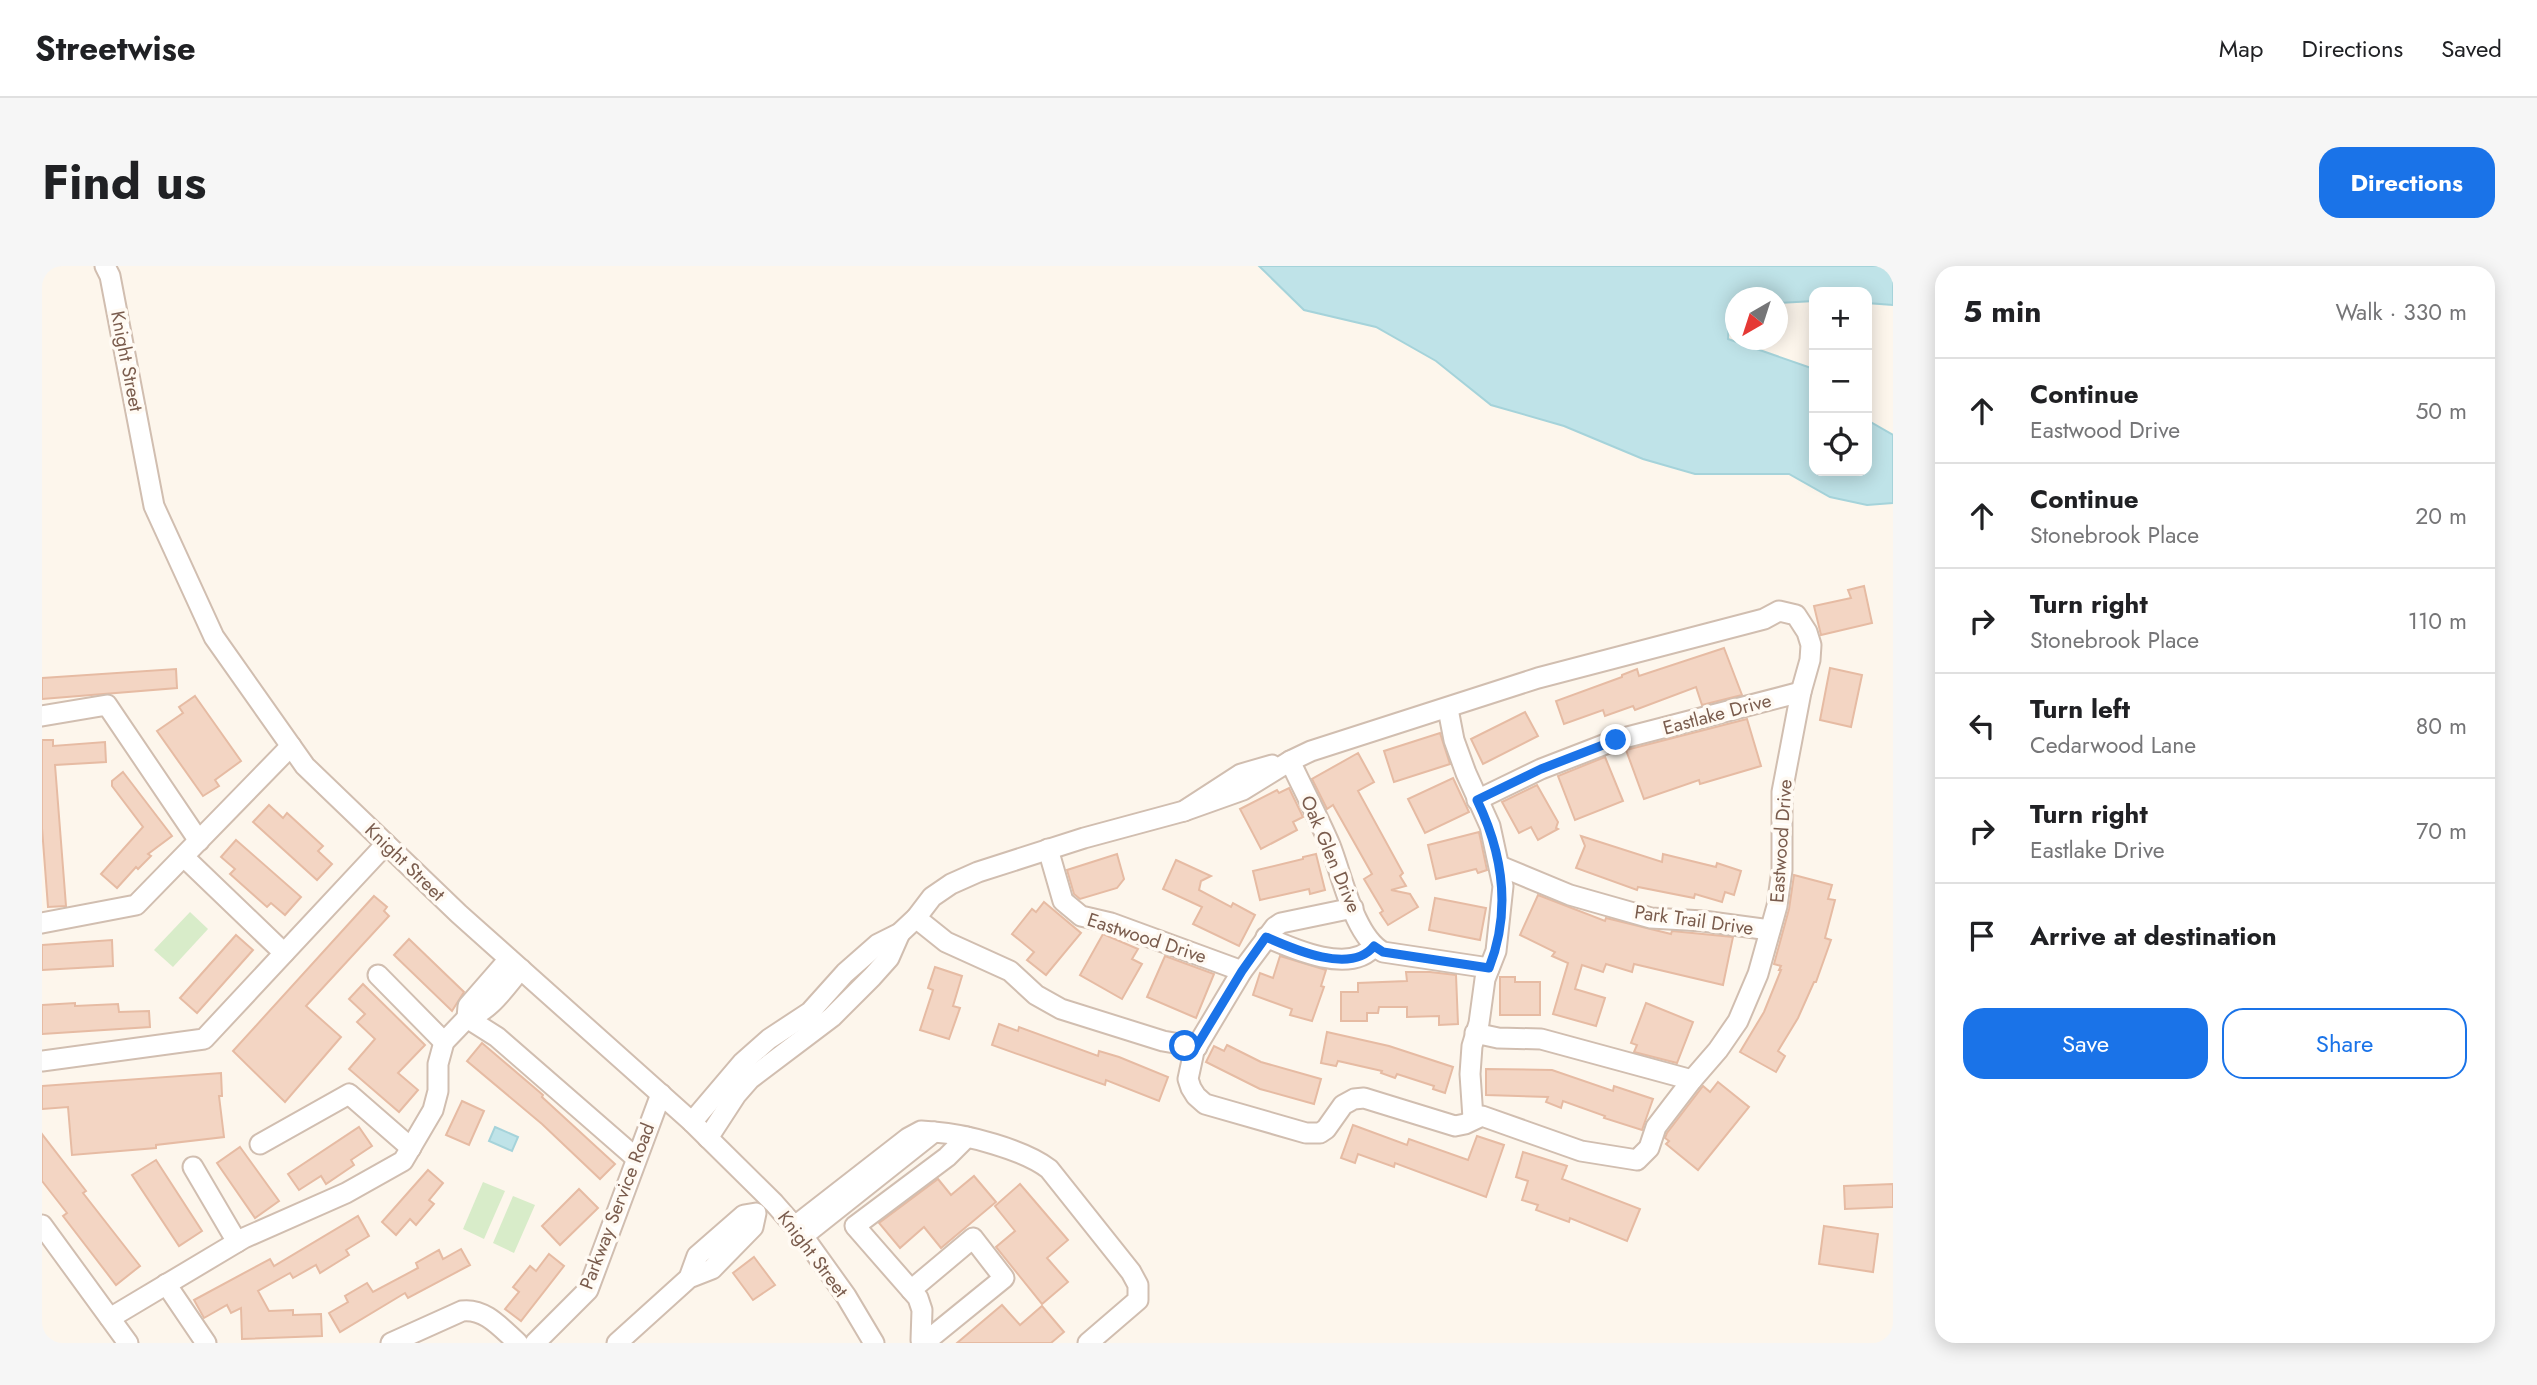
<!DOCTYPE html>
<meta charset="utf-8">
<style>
:root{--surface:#fff;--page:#f6f6f6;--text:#202124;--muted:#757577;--line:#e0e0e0;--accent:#1a73e8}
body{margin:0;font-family:Jost,sans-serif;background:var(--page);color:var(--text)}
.controls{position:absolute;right:21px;top:21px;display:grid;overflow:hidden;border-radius:14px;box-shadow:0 4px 18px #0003}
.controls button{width:63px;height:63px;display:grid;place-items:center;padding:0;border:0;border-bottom:2px solid var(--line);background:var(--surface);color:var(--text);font:35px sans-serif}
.compass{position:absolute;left:1683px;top:21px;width:63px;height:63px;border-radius:50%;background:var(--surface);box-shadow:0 4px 18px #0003;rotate:219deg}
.stop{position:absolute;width:21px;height:21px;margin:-16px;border:5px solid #1a73e8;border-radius:50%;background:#fff}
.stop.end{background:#1a73e8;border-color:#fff;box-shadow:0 2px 7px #0008}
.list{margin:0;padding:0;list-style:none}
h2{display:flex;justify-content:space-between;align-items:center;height:91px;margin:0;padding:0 28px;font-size:30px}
h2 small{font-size:23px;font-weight:400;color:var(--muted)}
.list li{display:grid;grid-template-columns:46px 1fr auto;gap:21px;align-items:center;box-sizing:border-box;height:105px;padding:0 28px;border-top:2px solid var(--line)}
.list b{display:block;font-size:26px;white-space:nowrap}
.list p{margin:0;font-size:23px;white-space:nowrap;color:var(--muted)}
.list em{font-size:23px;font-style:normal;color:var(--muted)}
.actions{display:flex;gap:14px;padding:21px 28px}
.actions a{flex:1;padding:16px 0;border:2px solid var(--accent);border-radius:21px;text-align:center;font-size:24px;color:var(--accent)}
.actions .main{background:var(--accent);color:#fff}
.icon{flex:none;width:38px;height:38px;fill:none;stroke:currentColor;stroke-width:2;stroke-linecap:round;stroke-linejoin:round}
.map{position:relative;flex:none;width:1851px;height:1077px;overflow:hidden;border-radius:21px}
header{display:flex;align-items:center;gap:42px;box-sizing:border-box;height:98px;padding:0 35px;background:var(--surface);border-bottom:2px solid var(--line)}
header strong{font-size:33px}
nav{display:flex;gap:38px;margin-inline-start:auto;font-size:24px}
.intro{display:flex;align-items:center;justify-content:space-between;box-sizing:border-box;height:168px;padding:0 42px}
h1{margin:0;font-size:49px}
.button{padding:18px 32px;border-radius:21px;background:var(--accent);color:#fff;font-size:24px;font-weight:700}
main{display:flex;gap:42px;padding:0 42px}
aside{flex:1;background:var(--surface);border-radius:21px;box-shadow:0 4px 18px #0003}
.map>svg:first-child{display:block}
.green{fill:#d8ecc9}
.water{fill:#bfe3e8;stroke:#a5d3da;stroke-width:2}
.building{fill:#f3d5c3;stroke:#e6bba3;stroke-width:2}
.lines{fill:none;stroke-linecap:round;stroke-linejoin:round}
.minor-casing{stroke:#d1beb0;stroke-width:23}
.minor{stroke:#fff;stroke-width:19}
.route{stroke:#1a73e8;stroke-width:9}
.labels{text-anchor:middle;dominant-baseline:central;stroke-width:7;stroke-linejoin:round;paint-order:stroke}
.street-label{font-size:19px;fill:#7a5c4d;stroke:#fffaf3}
</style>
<header>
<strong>Streetwise</strong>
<nav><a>Map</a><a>Directions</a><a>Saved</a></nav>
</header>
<div class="intro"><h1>Find us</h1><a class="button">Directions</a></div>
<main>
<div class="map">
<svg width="1851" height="1077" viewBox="0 0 1851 1077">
<rect width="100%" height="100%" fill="#fdf6ec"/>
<g class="green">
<path d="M148,646L166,663L131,701L112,684Z"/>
<path d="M441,916L463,925L442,973L421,963Z"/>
<path d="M471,930L493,939L472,987L451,977Z"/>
</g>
<g class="water">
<path d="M1217,0H1851V39L1825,37V26H1772V35L1736,37V32H1694L1693,47L1687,53L1686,73L1772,103V205H1825V154L1851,169V237L1825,239L1788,231L1747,208H1653L1601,193L1522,160L1449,139L1394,95L1334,61L1262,44Z"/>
<path d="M453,861L476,871L470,885L447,875Z"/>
</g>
<g class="building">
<path d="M1822,320L1830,357L1779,369L1772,340L1809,332L1806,324Z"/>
<path d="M1682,382L1700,429L1660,439L1654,421L1593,444L1591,440L1563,450L1561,444L1522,458L1514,435L1580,411V409L1595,403L1597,410Z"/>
<path d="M1788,402L1820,409L1809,461L1778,454Z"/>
<path d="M134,403L135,422L0,433V412Z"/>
<path d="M153,430L199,495L173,514L177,520L161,530L115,465L141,447L137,441Z"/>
<path d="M1483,446L1496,470L1441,498L1429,473Z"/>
<path d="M1705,453L1719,500L1658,518L1657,514L1602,533L1584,484Z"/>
<path d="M1398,467L1408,498L1352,516L1342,485Z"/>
<path d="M0,474H11V480L63,476L64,496L13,499L24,640L6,641L0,562Z"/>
<path d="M1316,487L1332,516L1316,525L1361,607L1358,610L1364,620L1349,624L1368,628L1376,641L1346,659L1338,647L1341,645L1322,613L1330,608L1291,539L1285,543L1270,513Z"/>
<path d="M1563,491L1581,535L1533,554L1516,510Z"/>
<path d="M81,506L130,570L106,588L109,590L96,603L94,601L75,622L59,608L101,561L70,520V515Z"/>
<path d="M1411,512L1427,546L1383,567L1366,533Z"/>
<path d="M1495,519L1516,556L1514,562L1516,563L1496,574L1489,561L1477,567L1460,536Z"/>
<path d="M1247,522L1261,551L1251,556L1255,564L1219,583L1198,543L1235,524L1237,527Z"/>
<path d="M227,539L241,552L245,547L281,580L276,585L290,598L275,614L211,556Z"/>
<path d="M1437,566L1445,604L1436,607L1434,603L1394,613L1386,579Z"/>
<path d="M1539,570L1620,596L1621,588L1674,601L1675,597L1699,605L1692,629L1683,626L1680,636L1653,628L1652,632L1596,621L1595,624L1534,602L1543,580Z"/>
<path d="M194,574L259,631L243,649L229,637L225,641L188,608L193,603L179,591Z"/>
<path d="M1075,588L1082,613L1075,622L1038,633L1032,628L1025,604Z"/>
<path d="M1274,588L1283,624L1268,628L1267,623L1218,634L1211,605L1261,593V591Z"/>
<path d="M1134,594L1169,610L1159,615L1157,624L1189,641L1191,637L1213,649L1197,680L1151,658L1160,641L1121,623Z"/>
<path d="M1752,609L1790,619L1786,633L1793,634L1783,672L1789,674L1774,716H1772L1756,752L1736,785L1743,790L1734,806L1698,786L1722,746L1739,704H1737L1739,700L1732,698L1747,643Z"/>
<path d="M1496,629L1563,655L1564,652L1629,668L1630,665L1691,671L1681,719L1592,698L1590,706L1564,698L1561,706L1540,699L1533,723L1563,732L1554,760L1511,748L1526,697L1510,690L1513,686L1478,669Z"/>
<path d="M332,630L345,641L342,645L347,650L264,740L299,771L243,836L191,785Z"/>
<path d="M1393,632L1444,642L1438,674L1387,664Z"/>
<path d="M1002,636L1039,667L1004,709L985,694L992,686L970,668L990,643L994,646Z"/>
<path d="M1061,668L1096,683L1090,693L1100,698L1080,733L1038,709Z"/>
<path d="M194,669L211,684L155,747L138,732Z"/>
<path d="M367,673L422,726L410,745L352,689Z"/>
<path d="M70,674L71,700L0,704V679Z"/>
<path d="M1123,690L1172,708L1154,752L1105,731Z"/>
<path d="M1238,690L1284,704L1279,720L1282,721L1270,755L1248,749L1250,743L1211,729L1218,707L1231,712Z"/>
<path d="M893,701L920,710L911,740L918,742L907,773L878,764L891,724L886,722Z"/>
<path d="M1364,706H1388L1414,709L1416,758L1397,759V750L1365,751V741H1337L1336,747H1325V755H1299V726H1316V717L1365,715Z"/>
<path d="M1458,711H1473V716H1498V749H1458Z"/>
<path d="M321,718L383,779L356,807L376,824L357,846L307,803L333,773L315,756L323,748L307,733Z"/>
<path d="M33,737V740L76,738L77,746L107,745L108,761L0,768V739Z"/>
<path d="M1604,737L1651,756L1635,797L1592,786L1595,779L1589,777Z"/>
<path d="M957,758L976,765L977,761L1056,790L1057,785L1077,791L1126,811L1117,835L1064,814L1063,819L950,779Z"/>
<path d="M1285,766L1347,780L1411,801L1403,827L1391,823L1392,820L1355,808L1353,812L1339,807L1340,805L1296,795L1294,800L1279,797Z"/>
<path d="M440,777L501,829L500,831L573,898L558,913L500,858L425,795Z"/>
<path d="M1185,779L1219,796L1279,813L1272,838L1218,823L1164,796L1172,780L1182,785Z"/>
<path d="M1444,803L1510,804L1571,825L1572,820L1611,833L1600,864L1562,852L1563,850L1521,835L1519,842L1504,836L1506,831L1444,829Z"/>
<path d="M179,807L180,830H177L182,871L114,879V882L30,889L26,841L0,843V820Z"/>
<path d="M1676,816L1707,841L1656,904L1624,878L1627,875L1623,872L1625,867L1661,820L1668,826Z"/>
<path d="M420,835L442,845L427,879L404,869Z"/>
<path d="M1311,859L1365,879L1367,873L1426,894L1435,870L1462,879L1444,931L1353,897L1352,901L1316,888L1313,897L1299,892Z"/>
<path d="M317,861L330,880L309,894L312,899L284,918L279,910L257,924L246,908Z"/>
<path d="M0,868L44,925L41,927L98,1000L74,1019L21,950L25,947L0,915Z"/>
<path d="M198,881L237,935L213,952L175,897Z"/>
<path d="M1481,886L1525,900L1520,913L1598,943L1585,975L1528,952L1527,956L1494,944L1496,939L1480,934L1486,915L1474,911Z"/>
<path d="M114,894L160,965L137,980L90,909Z"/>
<path d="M386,904L401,917L387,934L392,938L374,959L368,953L354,969L340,956Z"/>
<path d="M932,910L954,936L899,982L882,961L858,982L837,957L896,913L909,929Z"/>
<path d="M978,918L1026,974L1005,992L1026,1016L1000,1038L954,981L973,965L953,940Z"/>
<path d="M1851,918V941L1803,943L1802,920Z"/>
<path d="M537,923L556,942L518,979L500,960Z"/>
<path d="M316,950L327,970L304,984L307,989L278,1007L274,999L251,1012L248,1007L216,1025L227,1045L251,1044V1049L279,1048L280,1070L200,1073L199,1042L189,1047L185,1039L162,1052L152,1034L228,993L232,1000Z"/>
<path d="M1782,960L1836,968L1831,1006L1777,998Z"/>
<path d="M419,983L428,999L366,1032L363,1027L298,1066L287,1047L306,1036L303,1030L325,1017L331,1026L376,1002L374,997L397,984L401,993Z"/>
<path d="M507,988L522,1000L479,1055L463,1043L477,1026L471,1021L488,1000L494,1005Z"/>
<path d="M712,991L733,1019L711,1034L691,1007Z"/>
<path d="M960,1039L978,1059L1000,1040L1022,1066L1009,1077H915Z"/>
</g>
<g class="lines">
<g class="minor-casing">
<g id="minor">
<path d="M63,0L68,10L112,240L172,371L263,500L417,648L650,856L732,937L761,970L804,1030L832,1077"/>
<path d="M1406,443L1412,474L1424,507L1448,560L1461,620L1454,685L1443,713L1437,757L1430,780L1428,808L1431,852"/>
<path d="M0,450L65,439L157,575"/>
<path d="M1248,495C1261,523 1276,551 1288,579C1300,609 1312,670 1341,686L1447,702"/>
<path d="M1435,534L1499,503L1574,474L1759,426"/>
<path d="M1142,545L1201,524L1248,495L1269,485L1496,412L1722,353L1737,345L1754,349L1765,366L1769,379L1768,394L1759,426L1740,526V604L1735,640L1716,708L1696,755L1676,784L1650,814L1614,861L1607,882L1595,894L1539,885L1440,850L1423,858L1413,860L1322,832L1312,833L1301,839L1284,863L1278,867H1264L1163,838L1154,830L1149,822L1146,813L1152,785L1200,705L1233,661L1239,657L1311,642"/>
<path d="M1006,583L1021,635L1039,650L1069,657L1200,705"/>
<path d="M142,591L242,687"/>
<path d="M1458,600L1528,629L1609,652L1661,655L1728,664"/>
<path d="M874,652L904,676L968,705L994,729L1019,743L1121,775L1155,781"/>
<path d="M0,657L94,639L249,480"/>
<path d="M1224,671C1251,683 1309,709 1332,680"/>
<path d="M467,693L426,740L425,752C448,746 464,720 479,703"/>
<path d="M336,709L402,776"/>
<path d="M1433,767L1456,772L1499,773L1650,814"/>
<path d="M0,795L162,773L344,578"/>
<path d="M650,856L701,796L727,773L768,746L803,707L836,678L858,667L874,652L890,631L909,618L936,606L1042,572L1142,545L1199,508L1230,499"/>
<path d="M892,866C923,868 983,884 1007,903L1089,1006L1096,1019V1034L1046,1077"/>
<path d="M666,872L694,829L708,813L790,751L830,711L847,692L858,667"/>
<path d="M218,878L307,828L369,882"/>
<path d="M151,901L195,976"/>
<path d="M0,959L86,1077"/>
<path d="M753,960L866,872L879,865L892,866L761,970"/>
<path d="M124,1018L164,1077"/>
<path d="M869,1024L931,972L962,1012L882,1077"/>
<path d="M68,1052L202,972L304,927L361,895L391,844L396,825V798L402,776L425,752L455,771L594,892"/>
<path d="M349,1077L420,1045C443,1042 459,1062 476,1077"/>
<path d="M493,1077L546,1024L619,828"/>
<path d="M575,1077L647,1012L670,1003L711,961L714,947L702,949L655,990L647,1012"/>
<path d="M881,1077L879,1074L880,1044L876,1032L813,960L905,891L925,871"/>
</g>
</g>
<use href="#minor" class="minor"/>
</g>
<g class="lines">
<path class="route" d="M1143,780L1154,781L1200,705L1224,671C1251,683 1309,709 1332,680L1341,686L1447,702C1469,646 1461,588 1435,534L1499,503L1574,474"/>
</g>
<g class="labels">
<g class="street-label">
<text transform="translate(85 95) rotate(79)">Knight Street</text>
<text transform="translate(1675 448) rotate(-15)">Eastlake Drive</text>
<text transform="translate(1739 575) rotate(-86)">Eastwood Drive</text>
<text transform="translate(1289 588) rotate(67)">Oak Glen Drive</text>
<text transform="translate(363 596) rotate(44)">Knight Street</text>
<text transform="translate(1652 654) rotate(8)">Park Trail Drive</text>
<text transform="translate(1105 672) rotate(18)">Eastwood Drive</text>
<text transform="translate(575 940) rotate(-69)">Parkway Service Road</text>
<text transform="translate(771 988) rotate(53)">Knight Street</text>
</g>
</g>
</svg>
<div class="controls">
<button>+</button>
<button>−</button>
<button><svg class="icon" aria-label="locate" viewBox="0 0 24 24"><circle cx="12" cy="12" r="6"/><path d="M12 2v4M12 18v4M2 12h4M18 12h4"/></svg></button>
</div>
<svg class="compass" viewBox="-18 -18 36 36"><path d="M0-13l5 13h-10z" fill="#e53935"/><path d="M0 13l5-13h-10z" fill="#757577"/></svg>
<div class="stop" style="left:1143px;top:780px"></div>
<div class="stop end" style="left:1574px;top:474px"></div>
</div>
<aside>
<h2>5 min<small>Walk · 330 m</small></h2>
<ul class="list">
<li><svg class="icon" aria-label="ahead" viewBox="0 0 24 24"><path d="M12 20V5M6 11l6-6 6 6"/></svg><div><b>Continue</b><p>Eastwood Drive</p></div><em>50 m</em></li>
<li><svg class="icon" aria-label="ahead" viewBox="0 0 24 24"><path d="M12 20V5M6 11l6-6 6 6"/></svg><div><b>Continue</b><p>Stonebrook Place</p></div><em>20 m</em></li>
<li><svg class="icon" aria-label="right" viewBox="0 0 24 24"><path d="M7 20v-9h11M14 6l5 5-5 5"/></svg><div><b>Turn right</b><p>Stonebrook Place</p></div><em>110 m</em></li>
<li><svg class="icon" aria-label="left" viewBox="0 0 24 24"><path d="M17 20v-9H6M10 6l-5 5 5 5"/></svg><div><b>Turn left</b><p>Cedarwood Lane</p></div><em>80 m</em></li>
<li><svg class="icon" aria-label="right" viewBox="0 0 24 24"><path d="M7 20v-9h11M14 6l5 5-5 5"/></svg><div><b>Turn right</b><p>Eastlake Drive</p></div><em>70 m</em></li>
<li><svg class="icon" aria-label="arrive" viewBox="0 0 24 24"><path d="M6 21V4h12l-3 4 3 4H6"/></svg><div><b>Arrive at destination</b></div></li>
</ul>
<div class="actions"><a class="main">Save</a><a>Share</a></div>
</aside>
</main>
